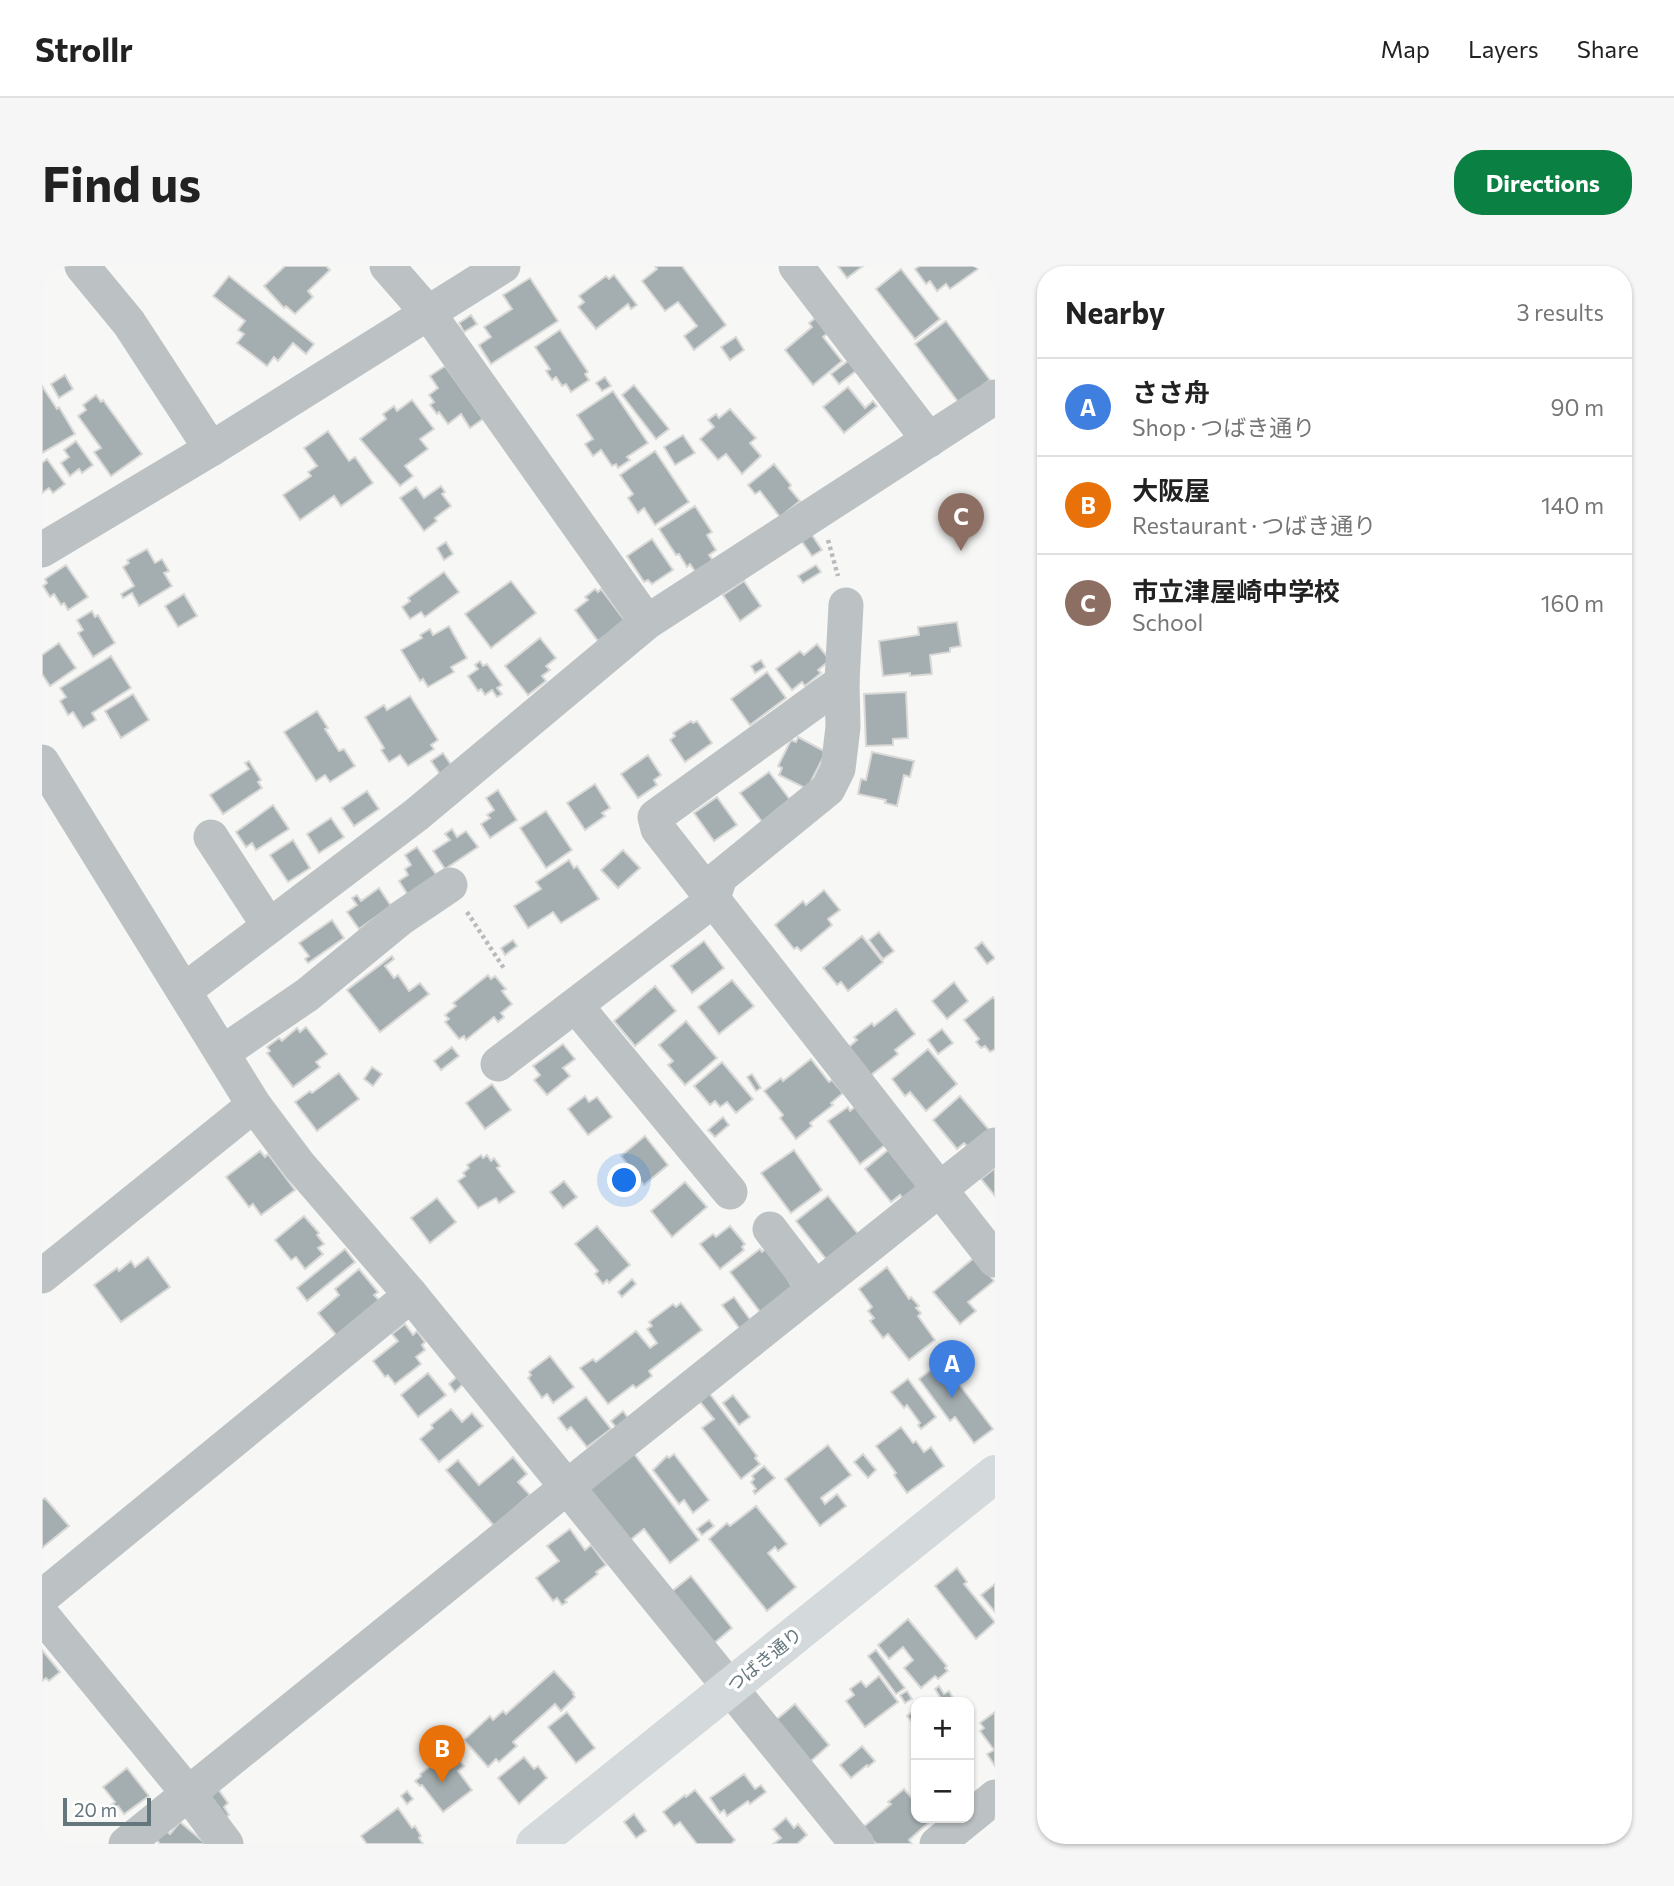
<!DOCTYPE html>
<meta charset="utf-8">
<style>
:root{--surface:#fff;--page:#f6f6f6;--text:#222;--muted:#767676;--line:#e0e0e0;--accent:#0b8043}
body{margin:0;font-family:Commissioner,"Noto Sans JP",sans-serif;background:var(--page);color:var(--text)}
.controls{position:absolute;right:21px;bottom:21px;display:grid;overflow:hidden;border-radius:14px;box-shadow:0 2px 5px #0004}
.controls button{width:63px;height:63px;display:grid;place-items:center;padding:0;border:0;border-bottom:2px solid var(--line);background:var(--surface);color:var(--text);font:35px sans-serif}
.scale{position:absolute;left:21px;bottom:18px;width:88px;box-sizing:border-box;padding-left:7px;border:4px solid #65767d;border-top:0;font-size:19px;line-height:24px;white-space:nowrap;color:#65767d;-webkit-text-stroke:5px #fff;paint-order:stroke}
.you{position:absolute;left:583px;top:915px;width:24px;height:24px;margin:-18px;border:5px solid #fff;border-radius:50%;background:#1a73e8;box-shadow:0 0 0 10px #1a73e833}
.badge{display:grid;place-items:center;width:46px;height:46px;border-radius:50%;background:var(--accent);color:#fff;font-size:23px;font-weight:700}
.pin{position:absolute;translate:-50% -58px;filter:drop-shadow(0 2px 4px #0008)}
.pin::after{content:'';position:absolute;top:37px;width:24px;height:21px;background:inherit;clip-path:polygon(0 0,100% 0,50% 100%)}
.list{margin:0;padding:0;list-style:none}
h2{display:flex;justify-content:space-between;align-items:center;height:91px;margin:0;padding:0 28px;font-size:30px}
h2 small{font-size:23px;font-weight:400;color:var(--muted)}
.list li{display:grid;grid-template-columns:46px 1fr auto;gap:21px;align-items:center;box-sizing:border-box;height:98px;padding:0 28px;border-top:2px solid var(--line)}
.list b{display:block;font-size:26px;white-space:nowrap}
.list p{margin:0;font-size:23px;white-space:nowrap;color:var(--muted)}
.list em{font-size:23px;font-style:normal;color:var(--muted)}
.map{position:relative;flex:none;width:953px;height:1578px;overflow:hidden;border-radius:28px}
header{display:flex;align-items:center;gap:42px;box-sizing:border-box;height:98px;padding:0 35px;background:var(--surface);border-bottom:2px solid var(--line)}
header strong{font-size:33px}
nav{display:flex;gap:38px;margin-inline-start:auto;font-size:24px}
.intro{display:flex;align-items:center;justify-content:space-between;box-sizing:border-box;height:168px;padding:0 42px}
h1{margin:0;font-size:49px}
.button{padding:18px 32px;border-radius:28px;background:var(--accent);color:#fff;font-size:24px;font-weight:700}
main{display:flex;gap:42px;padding:0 42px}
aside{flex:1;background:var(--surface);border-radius:28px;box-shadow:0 2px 5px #0004}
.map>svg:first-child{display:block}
.building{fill:#a4aeb1;stroke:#d9d9d7;stroke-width:2}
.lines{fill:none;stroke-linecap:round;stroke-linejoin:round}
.path{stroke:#b7bbbd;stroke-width:4.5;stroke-dasharray:3.5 3.5;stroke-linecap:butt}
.minor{stroke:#bcc2c4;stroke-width:35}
.major{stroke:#d4d9db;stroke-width:38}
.labels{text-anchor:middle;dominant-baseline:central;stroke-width:7;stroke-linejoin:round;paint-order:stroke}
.street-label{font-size:18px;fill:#65767d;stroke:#fff}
</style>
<header>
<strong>Strollr</strong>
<nav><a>Map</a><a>Layers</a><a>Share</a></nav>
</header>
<div class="intro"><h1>Find us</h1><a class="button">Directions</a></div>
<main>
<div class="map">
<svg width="953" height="1578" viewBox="0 0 953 1578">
<rect width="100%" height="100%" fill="#f7f7f5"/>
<g class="building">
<path d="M243,0H284L288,4L266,25L271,31L253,48L244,40L242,42L222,20Z"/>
<path d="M613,0H640L684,59L652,84L642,70L655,60L636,36L623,45L600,15L615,3Z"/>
<path d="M796,0H821L805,12Z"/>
<path d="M878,0H934L936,3L908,23L904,18L895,25L888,15L884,18L873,3Z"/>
<path d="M859,3L898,53L873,73L834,23Z"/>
<path d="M572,9L595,39L589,43L586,38L554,63L536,41L542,36L537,30L564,10L567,13Z"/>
<path d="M187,10L272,78L264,88L251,77L236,95L232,91L225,100L195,77L202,68L196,64L203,55L171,30Z"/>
<path d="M488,12L516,55L449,98L437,79L449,71L442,61L470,43L461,29Z"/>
<path d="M429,49L435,58L422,66L417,57Z"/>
<path d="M775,51L787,66L781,71L800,95L771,119L743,84L770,61L767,57Z"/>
<path d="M904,55L948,114L917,137L873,78Z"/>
<path d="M518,64L546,106L543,108L547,114L529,126L524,118L520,120L514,111L510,114L504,105L508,103L493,81Z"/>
<path d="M694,71L702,84L688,94L679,81Z"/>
<path d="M811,91L819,101L797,118L789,108Z"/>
<path d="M403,100L441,153L428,162L419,148L406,158L397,146L395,148L388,139L392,136L387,129L396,122L388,110Z"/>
<path d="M23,109L31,123L17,132L9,118Z"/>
<path d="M563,111L569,120L560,125L554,117Z"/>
<path d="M592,119L627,163L614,173L580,129Z"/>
<path d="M0,120L15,143L17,141L33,168L0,187Z"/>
<path d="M806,121L823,142L831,135L835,140L802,167L781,141Z"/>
<path d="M571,125L606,177L585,191L588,194L576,202L574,198L570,200L559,184L551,190L543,178L551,173L535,149Z"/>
<path d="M54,129L59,136L61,134L100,188L69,210L52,186L59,182L36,150L44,144L41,139Z"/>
<path d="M370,134L392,163L378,173L386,183L363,200L371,210L358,220L318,173L344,153L341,148L352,140L355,145Z"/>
<path d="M688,143L714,172L708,177L719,190L700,208L684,188L676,194L658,173L672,161L666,154L674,148L677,152Z"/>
<path d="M286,165L307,195L313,191L331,217L299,240L292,230L258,254L241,229L269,210L266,206L275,200L262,182Z"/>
<path d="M641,169L653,187L633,199L622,181Z"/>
<path d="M34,175L51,199L40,207L37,203L28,210L19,197L27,191L22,184Z"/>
<path d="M613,185L647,236L613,259L602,242L596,247L586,232L591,228L578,209Z"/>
<path d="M5,193L23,218L11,227L7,222L0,227V197Z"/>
<path d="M732,198L749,219L747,222L758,235L738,251L718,225L713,228L706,219Z"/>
<path d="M399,220L403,226L400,228L409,240L393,252L395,255L382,265L358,232L374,221L382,232Z"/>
<path d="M653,240L670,266L665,269L674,284L667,289L672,296L655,308L648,298L645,301L637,288L634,289L617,263Z"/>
<path d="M768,266L780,284L770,290L758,273Z"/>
<path d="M610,273L631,304L610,318L606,314L602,316L585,290Z"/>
<path d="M404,276L411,288L402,294L395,282Z"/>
<path d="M105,283L113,297L120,293L127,305L122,307L130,320L97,340L90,327L81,332L79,328L92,320L81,301L87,297L85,294Z"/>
<path d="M24,299L46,331L26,344L22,337L19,339L12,328L8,331L1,320L5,317L3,313Z"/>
<path d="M774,299L779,306L761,317L756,310Z"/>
<path d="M402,306L417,326L383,351L379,346L368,353L360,341L368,335L366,332Z"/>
<path d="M469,315L494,347L449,382L423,348Z"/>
<path d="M702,315L719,340L698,355L681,329Z"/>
<path d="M553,323L556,326L559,323L583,355L556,375L533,344L546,334L543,331Z"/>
<path d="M142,328L155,350L136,361L123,340Z"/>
<path d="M50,345L53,351L56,349L73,377L51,391L36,367L41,364L35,354Z"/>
<path d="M915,356L919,380L908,382V386L888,389L890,408L868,410V407L841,410L837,375L877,369L876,361Z"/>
<path d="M407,360L425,392L409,401L412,406L386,421L381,413L378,415L359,384L380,372L378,369L388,363L391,369Z"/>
<path d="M498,372L514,392L504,400L508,404L500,410L504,415L486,429L463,400Z"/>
<path d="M17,377L34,402L8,420L0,408V389Z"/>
<path d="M775,378L788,394L776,404L779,407L763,420L760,416L750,424L734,403L758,385L762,389Z"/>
<path d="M69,390L89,422L50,447L54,454L41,462L31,446L26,449L18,435L24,431L18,422Z"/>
<path d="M719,394L723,401L713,407L709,400Z"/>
<path d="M438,395L441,400L445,398L460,419L455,422L460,428L455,431L450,424L443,429L439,423L436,425L426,410L436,403L433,399Z"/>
<path d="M725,406L744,432L708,459L689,433Z"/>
<path d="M864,426L866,472L851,473V479L824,480L822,428Z"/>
<path d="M91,428L107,454L79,472L63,445Z"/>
<path d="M368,430L396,474L389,479L392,483L366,500L358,489L347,496L339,484L342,482L323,451L342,439L345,444Z"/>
<path d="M275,445L286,462L283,463L297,485L302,483L313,500L288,516L283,509L274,515L242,466Z"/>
<path d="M649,455L651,457L655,455L670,477L643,496L628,474L633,470L631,467Z"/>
<path d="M756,471L784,486L765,523L737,509L740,502L736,500L749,474L754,476Z"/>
<path d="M830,486L872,495L868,511L862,509L855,540L843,537L844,534L816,528L819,513L824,514Z"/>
<path d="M401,487L410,500L398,508L389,495Z"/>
<path d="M606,489L619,509L612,514L615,519L596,532L579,508Z"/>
<path d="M207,495L219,514L216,516L220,522L181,548L168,529L207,503L203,497Z"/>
<path d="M727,506L749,535L721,557L698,527Z"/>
<path d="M553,518L568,542L560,547L563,550L543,564L525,537Z"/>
<path d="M456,524L475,554L448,572L439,558L448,552L445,549L452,544L444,532Z"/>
<path d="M325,525L337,543L312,560L300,542Z"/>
<path d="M675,531L695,559L672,575L652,547Z"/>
<path d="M231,539L247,563L214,584L210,577L204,581L194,566Z"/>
<path d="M504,545L530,584L504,602L478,562Z"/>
<path d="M289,552L302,571L277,587L265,568Z"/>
<path d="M410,563L415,571L424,565L436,581L403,603L391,585L408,574L403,568Z"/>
<path d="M251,574L268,602L246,616L228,589Z"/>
<path d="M375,581L395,610L366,629L357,615L366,609L363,603L369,599L363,589Z"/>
<path d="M581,584L598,602L576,622L559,604Z"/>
<path d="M527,594L532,602L535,600L557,633L519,657L511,646L486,662L472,640L499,623L494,616Z"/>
<path d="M337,622L349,640L317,663L305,646L315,639L310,632L315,629L319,635Z"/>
<path d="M782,624L798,644L786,653L790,659L759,685L755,681L752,683L733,659L761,635L764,639Z"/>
<path d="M290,654L302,672L266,697L263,693L267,690L257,677Z"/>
<path d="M837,666L852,685L841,693L827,674Z"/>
<path d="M820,670L841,696L806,725L799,716L795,719L781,702Z"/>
<path d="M471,674L475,680L463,689L459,682Z"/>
<path d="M662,675L682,702L650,727L629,700Z"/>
<path d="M940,676L953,692L945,698L933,682Z"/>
<path d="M350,690L352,693L343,700L352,712L356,709L367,725L378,717L387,728L338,766L305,724Z"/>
<path d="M446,709L449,713L453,710L464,723L460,725L470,738L459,747L462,751L456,756L452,751L424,774L422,770L417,773L403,756L407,753L403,749L414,740L411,737Z"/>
<path d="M690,714L712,740L677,768L656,741Z"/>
<path d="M912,716L926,735L905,753L890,735Z"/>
<path d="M613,720L634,745L593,780L572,755Z"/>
<path d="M951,731L953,734V783L948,786L943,780L939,782L934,776L937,773L922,754Z"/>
<path d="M854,743L873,768L853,784L856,788L829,809L807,781L815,774L812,771L830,757L832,760Z"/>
<path d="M644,755L675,792L643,819L626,799L631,795L617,779Z"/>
<path d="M264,761L285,788L274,796L278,801L251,821L225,787L228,785L225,781L237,772L240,775L255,762L258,766Z"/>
<path d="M900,763L911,777L896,788L886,774Z"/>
<path d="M521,778L533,793L521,802L528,810L505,829L492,814L498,809L491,800Z"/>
<path d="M410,781L417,790L399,804L392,795Z"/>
<path d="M886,783L915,818L884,845L868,826L863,830L850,813Z"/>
<path d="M769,793L787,816L790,814L801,827L789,837L791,839L768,857L770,860L754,873L738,852L741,849L722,825L739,812L741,815Z"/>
<path d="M680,796L711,833L694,847L685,836L678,841L673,835L668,839L652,820Z"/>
<path d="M330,801L340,808L331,820L322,813Z"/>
<path d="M297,807L317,833L275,865L253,836L268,825L270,827Z"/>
<path d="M710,808L719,822L714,825L705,811Z"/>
<path d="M450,818L469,844L443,863L424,837Z"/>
<path d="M543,830L547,836L555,831L570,851L546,869L526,843Z"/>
<path d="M918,830L948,865L928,883L922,877L915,883L891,854Z"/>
<path d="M814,840L843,879L818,898L786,855L806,841L808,845Z"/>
<path d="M681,851L687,859L673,871L666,864Z"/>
<path d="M603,870L626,899L602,919L579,890Z"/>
<path d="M752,884L780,924L749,947L719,907Z"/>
<path d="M846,884L876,922L863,935L858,929L849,936L823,903Z"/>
<path d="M218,885L223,891L226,888L253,924L219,949L211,938L207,941L184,911Z"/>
<path d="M439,889L441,892L445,889L449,895L452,892L458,900L455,902L473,926L457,937L454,932L436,942L416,915L423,910L421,907L427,902L425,899Z"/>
<path d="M953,902V930L939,913Z"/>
<path d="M522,915L535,931L521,942L508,926Z"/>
<path d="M643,916L665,941L630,971L609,945Z"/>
<path d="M786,930L816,968L784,993L754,955Z"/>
<path d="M395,932L414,956L388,977L369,952Z"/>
<path d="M262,950L277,967L275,969L282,978L276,982L281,988L263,1003L254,991L249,994L233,974Z"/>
<path d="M555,960L588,999L567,1017L565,1014L561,1018L553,1008L556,1005L533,978Z"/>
<path d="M688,960L703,978L700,981L702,984L678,1003L658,978L671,968L674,971Z"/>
<path d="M726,981L751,1022L719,1047L688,1006L718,983L720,986Z"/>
<path d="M303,983L313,996L265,1035L255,1022Z"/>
<path d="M106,991L128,1021L79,1056L52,1019L75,1002L77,1005L89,995L93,1001Z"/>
<path d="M933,991L952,1015L926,1036L934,1045L918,1058L891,1026Z"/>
<path d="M845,1001L867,1033L869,1031L877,1040L874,1042L879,1047L876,1050L893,1074L867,1094L846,1068L841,1072L828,1055L832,1052L826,1045L830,1041L817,1023Z"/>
<path d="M317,1003L336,1026L332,1029L337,1034L295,1070L276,1047L297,1029L293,1023Z"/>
<path d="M590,1013L594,1018L580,1031L576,1026Z"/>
<path d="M692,1031L709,1055L698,1063L680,1039Z"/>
<path d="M639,1037L660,1064L607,1105L610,1110L594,1122L591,1119L566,1138L538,1102L551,1093L554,1096L594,1065L608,1082L615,1077L605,1063L610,1060L607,1056L631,1038L634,1041Z"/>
<path d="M363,1058L371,1069L375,1065L383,1076L380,1079L383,1084L374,1091L379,1098L353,1118L346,1109L343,1111L331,1095L356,1075L350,1068Z"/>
<path d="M508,1090L532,1121L511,1137L505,1128L500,1132L486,1112L489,1109L487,1106Z"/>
<path d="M897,1098L901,1103L904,1101L951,1163L932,1177L913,1151L908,1155L877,1113Z"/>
<path d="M386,1107L404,1129L376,1151L359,1129Z"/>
<path d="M415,1111L421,1118L413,1126L407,1118Z"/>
<path d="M866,1113L894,1151L879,1163L876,1159L878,1157L865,1139L862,1142L849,1126Z"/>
<path d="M664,1123L715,1190L713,1192L718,1198L699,1213L660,1162L672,1153L654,1131Z"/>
<path d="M691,1129L708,1151L697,1159L681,1137Z"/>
<path d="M544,1131L569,1163L545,1181L529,1161L525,1164L516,1152Z"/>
<path d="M409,1143L420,1156L430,1147L441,1160L397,1196L378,1173L391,1162L389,1159Z"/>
<path d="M581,1145L589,1156L577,1165L569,1155Z"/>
<path d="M859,1161L871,1177L874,1175L882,1186L889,1181L902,1200L865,1227L852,1209L854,1207L834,1180Z"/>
<path d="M786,1179L809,1209L779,1232L783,1238L795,1228L804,1240L778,1260L743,1213Z"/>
<path d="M590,1185L657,1274L628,1297L602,1263L587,1275L544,1221Z"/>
<path d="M632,1188L667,1234L651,1247L642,1234L637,1238L611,1204L625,1190L627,1192Z"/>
<path d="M821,1188L834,1204L826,1212L812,1196Z"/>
<path d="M471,1191L485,1208L476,1216L488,1229L452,1260L404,1204L416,1194L437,1219Z"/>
<path d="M722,1200L733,1212L713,1228L711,1225L714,1223L709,1216L712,1213L710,1210Z"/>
<path d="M3,1232L27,1260L0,1282V1234Z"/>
<path d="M714,1240L745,1278L736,1285L733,1281L726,1287L754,1321L725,1345L667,1273L685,1257L688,1260Z"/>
<path d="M667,1254L672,1260L660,1269L655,1263Z"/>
<path d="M528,1263L543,1284L549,1279L564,1299L554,1306L556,1308L523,1334L525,1336L520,1339L515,1332L511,1335L494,1312L517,1295L505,1280Z"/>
<path d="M915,1302L925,1316L922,1318L953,1356L934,1373L893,1320Z"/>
<path d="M649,1310L690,1362L671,1378L629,1326Z"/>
<path d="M953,1318V1346L939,1329Z"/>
<path d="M866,1353L905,1400L903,1402L906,1405L896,1413L893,1410L879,1422L862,1402L871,1394L861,1381L847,1393L836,1379Z"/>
<path d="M0,1384L18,1406L7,1415L4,1412L0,1415Z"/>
<path d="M834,1384L863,1422L854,1428L826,1390Z"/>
<path d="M512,1405L532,1427L531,1428L533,1431L519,1445L513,1438L471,1476L475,1480L457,1496L454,1493L446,1501L422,1474L448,1450L451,1454L461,1445L464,1448Z"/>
<path d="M837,1410L856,1436L823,1461L804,1435L812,1429L808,1423L819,1415L824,1421Z"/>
<path d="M897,1420L902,1428L907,1425L911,1432L901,1436L893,1423Z"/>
<path d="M865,1425L870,1433L863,1437L858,1429Z"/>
<path d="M753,1438L787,1479L768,1496L734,1454Z"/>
<path d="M874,1443V1461L865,1450Z"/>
<path d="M525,1446L553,1482L534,1497L506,1461Z"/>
<path d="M953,1446V1500L945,1488L952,1484L938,1465L942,1462L938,1457Z"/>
<path d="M820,1480L833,1495L826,1501L825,1499L809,1512L798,1499Z"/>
<path d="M410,1484L422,1500L416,1505L430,1524L401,1546L380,1519L378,1520L373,1515L379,1510L378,1508Z"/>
<path d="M482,1491L492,1503L496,1500L505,1512L477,1538L456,1512Z"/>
<path d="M85,1502L107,1530L82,1548L76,1540L71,1545L68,1540L73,1536L61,1521Z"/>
<path d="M702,1508L713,1523L719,1519L724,1526L708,1538L706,1535L685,1550L682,1544L678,1547L668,1532Z"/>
<path d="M176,1523L186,1537L182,1541L187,1549L182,1552L167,1530Z"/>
<path d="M862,1523L874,1537V1552H881L886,1557L867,1574L870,1578H834L820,1562L849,1538L846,1536Z"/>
<path d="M653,1524L693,1574L689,1578H655L638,1556L632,1560L621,1546L643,1529L644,1531Z"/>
<path d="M365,1525L371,1533L365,1538L359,1530Z"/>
<path d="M356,1542L370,1562L373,1560L379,1570L377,1572L381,1578H325L319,1570Z"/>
<path d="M592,1548L604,1565L594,1572L582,1556Z"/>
<path d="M744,1552L752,1562L756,1558L765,1569L755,1578H731L739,1572L731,1563Z"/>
<path d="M138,1556L164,1578H118L115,1574L123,1564L128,1568Z"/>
</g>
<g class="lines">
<g class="path">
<path d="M786,274L796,310"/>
<path d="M425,646L463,704"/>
</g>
<g class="minor">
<path d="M40,0L87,57L169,183"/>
<path d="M345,0L387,48L605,356"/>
<path d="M754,0L887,174"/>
<path d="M0,284L169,183L461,0"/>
<path d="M800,416L613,551L616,563L953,994"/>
<path d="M0,496L212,839L257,899L369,1029L815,1578"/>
<path d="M169,571L227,660"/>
<path d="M143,724L374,549L605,356L953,131"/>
<path d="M534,740L688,926"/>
<path d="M180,787L265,729L359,652L408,619"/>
<path d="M456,798L670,635L678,611L786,523L796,503L801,461L800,416L804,339"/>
<path d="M728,963L773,1022"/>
<path d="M0,1010L212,839"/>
<path d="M0,1331L369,1029"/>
<path d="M0,1349L146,1527L184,1578"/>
<path d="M84,1578L525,1221L953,879"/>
<path d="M895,1578L953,1531"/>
</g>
<path class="major" d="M493,1578L953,1208"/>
</g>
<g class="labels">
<g class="street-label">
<text transform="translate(722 1393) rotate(-39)">つばき通り</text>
</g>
</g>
</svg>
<div class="controls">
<button>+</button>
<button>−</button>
</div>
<div class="scale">20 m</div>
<div class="you"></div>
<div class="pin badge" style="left:910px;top:1132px;background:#3f7fe0">A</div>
<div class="pin badge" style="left:400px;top:1517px;background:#e8710a">B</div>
<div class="pin badge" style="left:919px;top:285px;background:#8d6e63">C</div>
</div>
<aside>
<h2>Nearby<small>3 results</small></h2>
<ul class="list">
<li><span class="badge" style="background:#3f7fe0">A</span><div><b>ささ舟</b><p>Shop · つばき通り</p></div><em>90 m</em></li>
<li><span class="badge" style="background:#e8710a">B</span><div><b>大阪屋</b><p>Restaurant · つばき通り</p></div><em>140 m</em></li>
<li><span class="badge" style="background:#8d6e63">C</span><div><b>市立津屋崎中学校</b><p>School</p></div><em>160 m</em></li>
</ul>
</aside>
</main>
